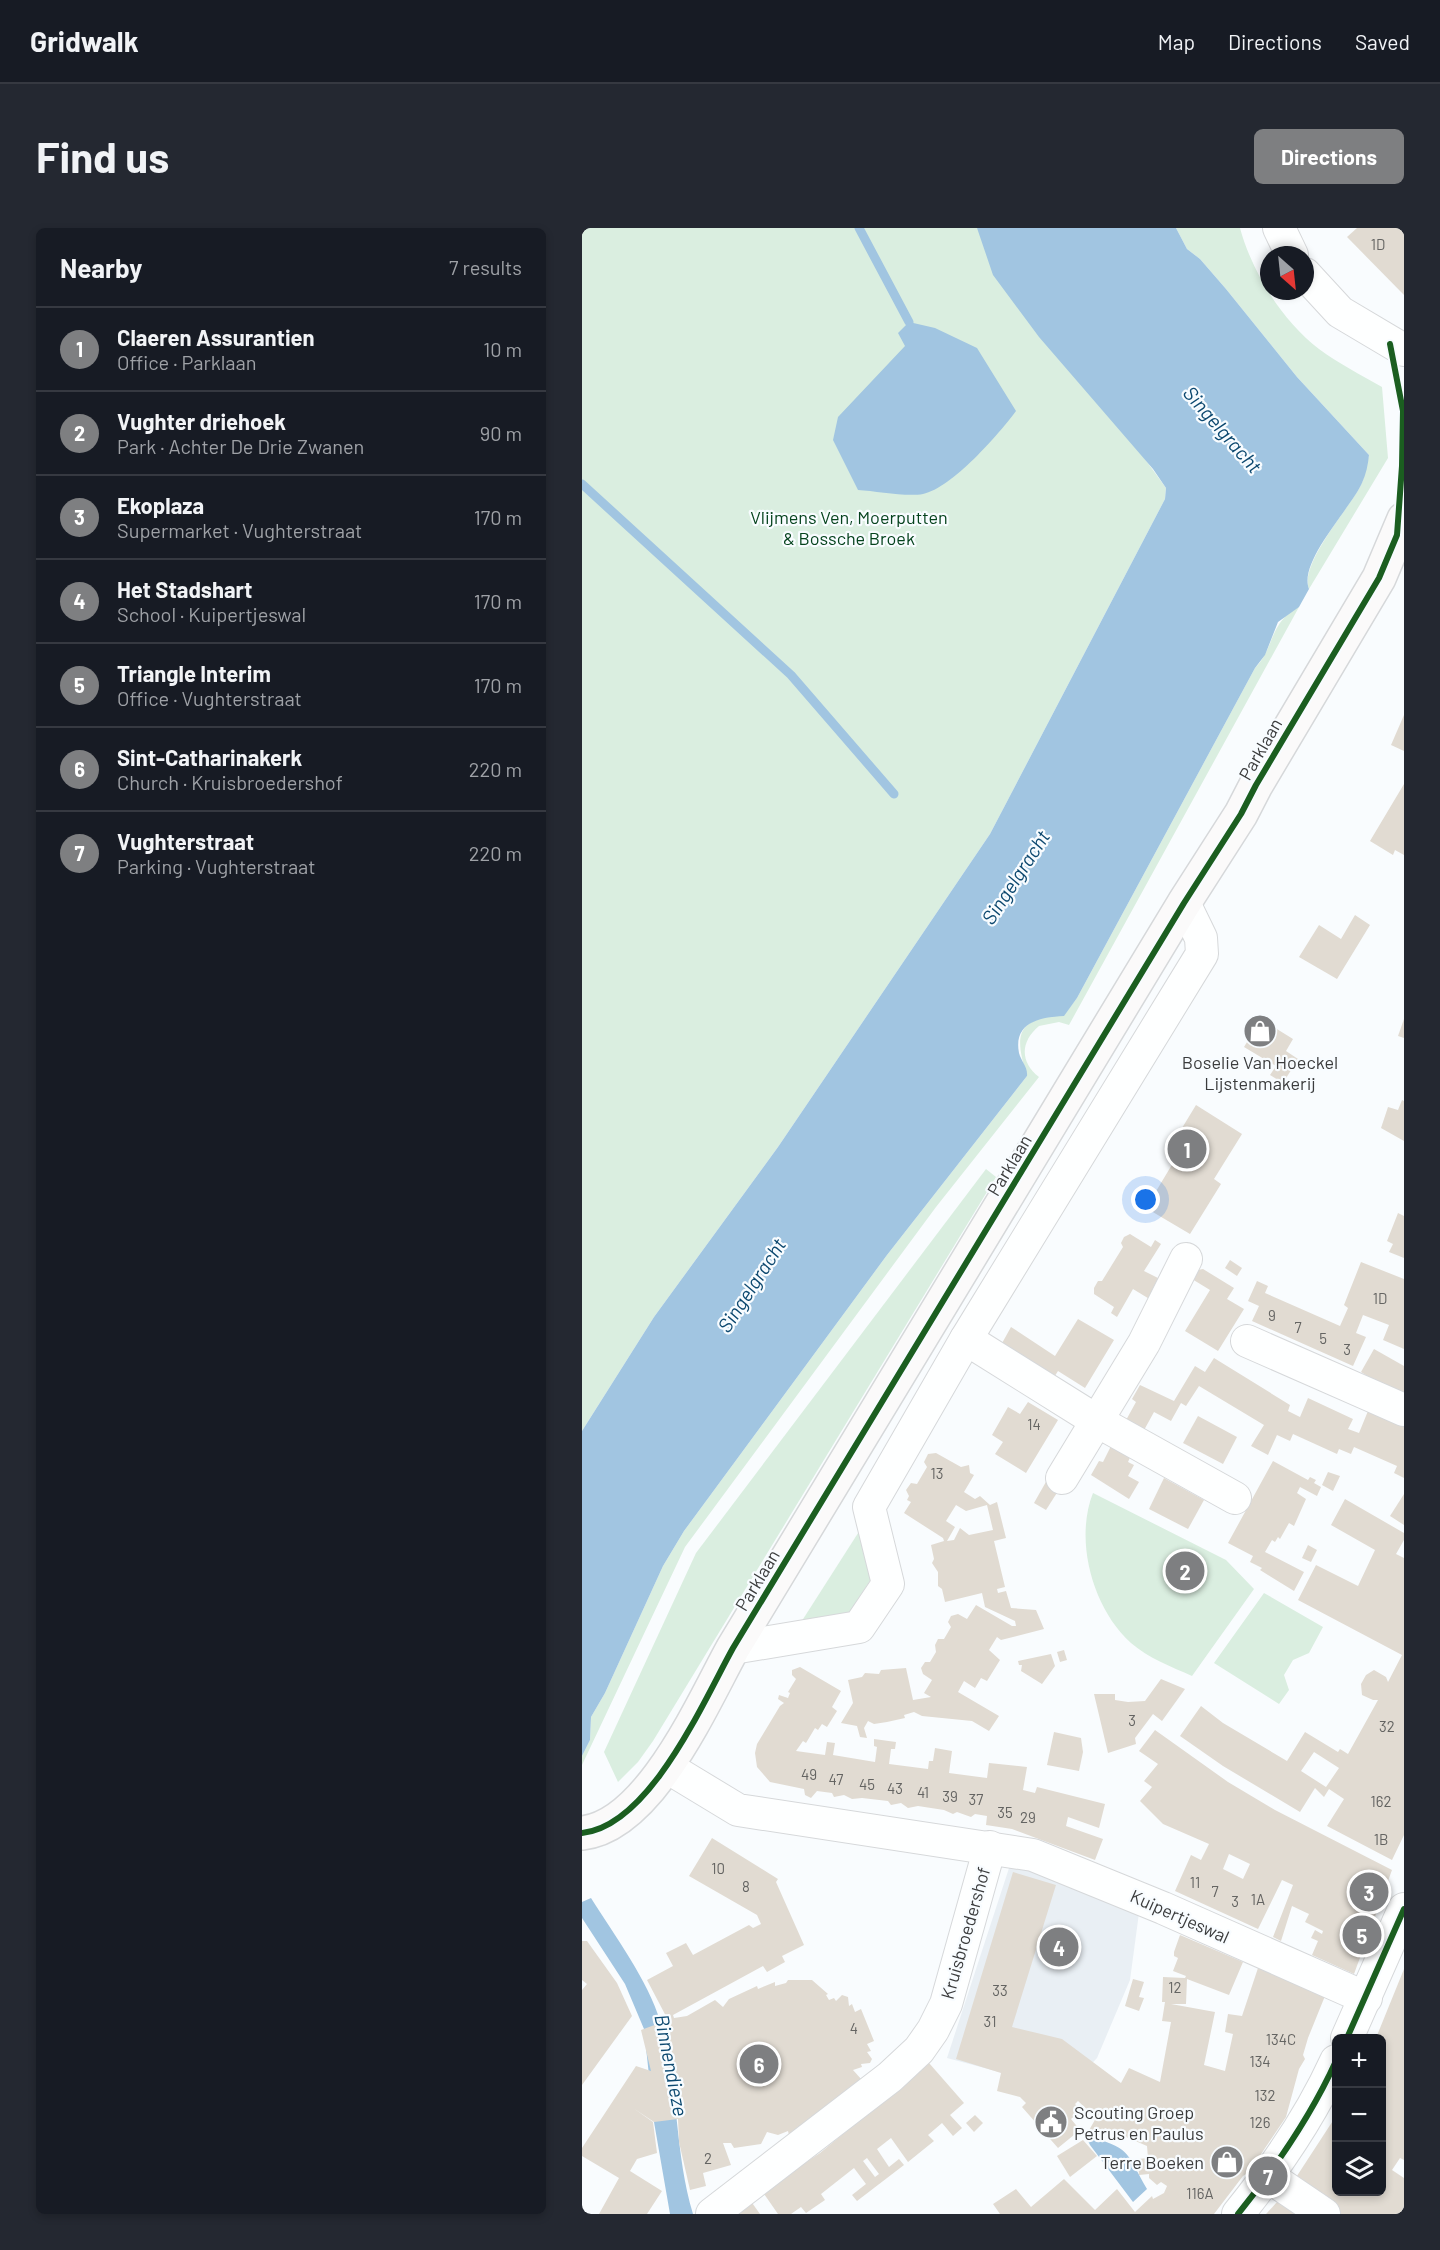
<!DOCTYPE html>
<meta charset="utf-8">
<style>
:root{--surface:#171b24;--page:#242831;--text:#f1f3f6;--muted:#9ea1a6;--line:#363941;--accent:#7e7f81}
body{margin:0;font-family:Barlow,sans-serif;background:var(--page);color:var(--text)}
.controls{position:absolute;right:18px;bottom:18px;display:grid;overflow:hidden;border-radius:9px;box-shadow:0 3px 9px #0003}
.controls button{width:54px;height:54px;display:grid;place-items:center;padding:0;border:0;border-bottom:2px solid var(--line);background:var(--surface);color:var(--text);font:30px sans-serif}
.compass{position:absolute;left:678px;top:18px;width:54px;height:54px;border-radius:50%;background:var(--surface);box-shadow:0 3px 9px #0003;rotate:153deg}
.you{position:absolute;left:564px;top:972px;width:21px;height:21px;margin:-15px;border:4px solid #fff;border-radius:50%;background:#1a73e8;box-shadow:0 0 0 9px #1a73e833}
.badge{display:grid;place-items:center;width:39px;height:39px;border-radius:50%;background:var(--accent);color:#fff;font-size:20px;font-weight:700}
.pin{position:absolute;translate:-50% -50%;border:3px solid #fff;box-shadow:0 2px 6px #0006}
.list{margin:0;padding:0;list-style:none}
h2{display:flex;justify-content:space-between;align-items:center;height:78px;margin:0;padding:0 24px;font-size:26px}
h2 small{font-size:20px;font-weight:400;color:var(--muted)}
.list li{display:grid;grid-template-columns:39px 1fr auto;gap:18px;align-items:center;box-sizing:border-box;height:84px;padding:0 24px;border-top:2px solid var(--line)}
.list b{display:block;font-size:22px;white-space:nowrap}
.list p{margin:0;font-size:20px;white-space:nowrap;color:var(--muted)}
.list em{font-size:20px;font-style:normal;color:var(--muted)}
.icon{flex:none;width:33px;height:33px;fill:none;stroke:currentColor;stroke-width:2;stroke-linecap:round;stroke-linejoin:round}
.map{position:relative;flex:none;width:822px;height:1986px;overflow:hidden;border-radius:9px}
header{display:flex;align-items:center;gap:36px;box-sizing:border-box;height:84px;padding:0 30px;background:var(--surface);border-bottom:2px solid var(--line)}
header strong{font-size:28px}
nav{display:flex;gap:33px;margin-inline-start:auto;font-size:21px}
.intro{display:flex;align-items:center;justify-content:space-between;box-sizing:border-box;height:144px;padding:0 36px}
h1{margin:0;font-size:42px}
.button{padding:15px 27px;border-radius:9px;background:var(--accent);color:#fff;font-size:21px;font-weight:700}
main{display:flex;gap:36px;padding:0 36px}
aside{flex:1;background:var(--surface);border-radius:9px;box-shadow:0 3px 9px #0003}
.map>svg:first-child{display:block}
.built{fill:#e9eff4}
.green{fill:#daeee0}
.water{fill:#a1c5e1}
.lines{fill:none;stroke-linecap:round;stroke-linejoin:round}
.stream{stroke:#a1c5e1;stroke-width:9}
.building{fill:#e1dbd2;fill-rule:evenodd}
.street-casing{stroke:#d6d8da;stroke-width:34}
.secondary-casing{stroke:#d6d8da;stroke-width:36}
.street{stroke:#feffff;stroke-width:32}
.secondary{stroke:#fbfafa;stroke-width:33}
.cycleway-casing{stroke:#f8fcff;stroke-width:10}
.cycleway{stroke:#1b5e20;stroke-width:6}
.labels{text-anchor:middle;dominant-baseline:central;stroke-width:4.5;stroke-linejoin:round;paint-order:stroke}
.number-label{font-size:15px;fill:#646462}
.park-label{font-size:18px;fill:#05431d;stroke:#f8fcff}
.street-label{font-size:18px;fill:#3b3c3d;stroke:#f8fcff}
.poi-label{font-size:18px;fill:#3b3c3d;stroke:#f8fcff}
.water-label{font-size:20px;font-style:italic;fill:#0d4970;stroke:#f8fcff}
</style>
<header>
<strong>Gridwalk</strong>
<nav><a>Map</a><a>Directions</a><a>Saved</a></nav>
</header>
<div class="intro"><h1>Find us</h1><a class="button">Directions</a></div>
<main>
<aside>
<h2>Nearby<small>7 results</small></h2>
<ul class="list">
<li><span class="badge">1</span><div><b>Claeren Assurantien</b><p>Office · Parklaan</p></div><em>10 m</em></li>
<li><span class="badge">2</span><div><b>Vughter driehoek</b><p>Park · Achter De Drie Zwanen</p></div><em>90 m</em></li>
<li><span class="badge">3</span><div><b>Ekoplaza</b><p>Supermarket · Vughterstraat</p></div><em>170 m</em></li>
<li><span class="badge">4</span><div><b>Het Stadshart</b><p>School · Kuipertjeswal</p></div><em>170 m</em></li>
<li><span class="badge">5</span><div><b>Triangle Interim</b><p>Office · Vughterstraat</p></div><em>170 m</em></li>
<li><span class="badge">6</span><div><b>Sint-Catharinakerk</b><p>Church · Kruisbroedershof</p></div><em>220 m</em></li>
<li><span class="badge">7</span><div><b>Vughterstraat</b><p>Parking · Vughterstraat</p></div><em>220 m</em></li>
</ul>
</aside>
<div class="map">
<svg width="822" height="1986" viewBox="0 0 822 1986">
<rect width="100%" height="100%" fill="#f9fcfe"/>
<path class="built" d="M429,1634L557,1685L548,1752L515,1830L485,1862L365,1830Z"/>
<g class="green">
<path d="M0,0H395L584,260L583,271L408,606L196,919L72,1089L0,1203Z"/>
<path d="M594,0H658C670,44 700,93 737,121C756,135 779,147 800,159L806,230L727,361C717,337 766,281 778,259C783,250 784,237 787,227L715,149L644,61L618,31L605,21Z"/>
<path d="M717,379L487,797L477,794L457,798C438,814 438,834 457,849L354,979L103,1319L0,1537V1528L8,1512L9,1489L23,1465L81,1338L102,1303L305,1027L445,848C432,807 434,790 482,787L495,770L673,440C693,420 687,394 717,379Z"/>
<path d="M404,941L414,949L71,1513L56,1534L36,1554L22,1524L114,1325Z"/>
<path d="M511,1265L644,1332L672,1361L610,1448C590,1439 566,1430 549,1415C511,1381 492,1313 511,1265Z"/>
<path d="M278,1302L293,1345L267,1385L216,1399Z"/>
<path d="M682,1365L741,1399L727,1425L711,1432L702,1447L707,1462L697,1476L632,1435Z"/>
</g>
<g class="water">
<path d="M395,0H594L605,21L618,31L644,61L715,149L787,227C786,237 784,246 780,255C769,280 716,334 727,361L717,379L696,394L683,427L673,440L495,770L482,788C459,789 431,794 437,825C439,833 446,839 445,848L305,1027L102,1303L81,1338L23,1465L9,1489L8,1512L0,1528V1203L72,1089L196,919L408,606L583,271L584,260L571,241L457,109L411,47Z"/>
<path d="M327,94L353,100L395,120L434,183C417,206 370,260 341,266C324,269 294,263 276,262L251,212L256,189L323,118L316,105Z"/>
<path d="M9,1670C31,1705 67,1754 78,1793C97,1856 92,1923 111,1986H88L72,1894L62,1801L43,1756L0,1690V1674Z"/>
<path d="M511,1910C550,1920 546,1929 565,1961L551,1974L508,1917L506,1913Z"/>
</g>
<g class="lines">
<g class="stream">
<path d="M277,0L327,94"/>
<path d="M0,256L209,447L312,566"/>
</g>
</g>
<g class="building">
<path d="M775,0H822V67L765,9Z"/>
<path d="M822,487V523L809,517Z"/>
<path d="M822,556V627L813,622L811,627L788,613Z"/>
<path d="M773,687L788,697L755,751L717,729L737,697L759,711Z"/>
<path d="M679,791L711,811L704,823L716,831L701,855L688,847L694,838L662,819Z"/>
<path d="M822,791V810L816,808Z"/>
<path d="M820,872L822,873V913L799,900L806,879L816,882Z"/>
<path d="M614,877L660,906L632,951L639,956L608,1006L564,980L606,910L597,905Z"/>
<path d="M816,985L822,988V1030L807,1024L811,1016L805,1013Z"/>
<path d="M548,1006L569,1019L573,1012L579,1016L562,1043L586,1055L574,1075L551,1061L535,1089L529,1085L532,1079L512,1066V1060L516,1053H520L541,1019L539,1015L542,1009Z"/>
<path d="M648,1032L660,1040L655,1048L643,1040Z"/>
<path d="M779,1034L822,1051V1121L801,1112L807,1097L781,1087L774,1105L784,1109L771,1138L670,1093L677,1078L666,1073L675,1053L686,1058L683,1065L758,1098L766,1080L762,1077Z"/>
<path d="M621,1041L652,1060L645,1071L662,1081L636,1123L603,1103L628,1062L610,1051L616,1042Z"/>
<path d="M496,1091L532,1112L503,1160L476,1143L469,1154L419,1117L429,1099L473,1128Z"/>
<path d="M792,1121L822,1138V1171L779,1144Z"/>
<path d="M632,1130L708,1177L706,1183L718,1189L726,1170L771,1191L766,1201L777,1205L786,1183L822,1199V1250L812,1245L815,1238L772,1219L769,1226L757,1221L755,1226L711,1206L708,1213L695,1207L686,1227L669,1218L682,1197L617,1158L604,1178L599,1175L589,1193L572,1184L561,1204L543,1194L554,1174L550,1171L558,1157L592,1173L613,1138L623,1144Z"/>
<path d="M446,1174L476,1192L444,1245L413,1226L421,1214L410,1207L426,1179L438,1186Z"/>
<path d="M616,1188L655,1209L641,1236L601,1215Z"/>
<path d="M531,1214L550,1225L546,1234L552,1237L546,1248L557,1254L547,1271L509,1247L517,1233L521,1234Z"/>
<path d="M354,1225L379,1239L387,1237L388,1245L392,1247L382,1264L393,1271L398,1268L408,1277L415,1274L424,1310L412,1313L423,1359L415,1361L416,1365L424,1363L429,1380L454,1382L462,1401L419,1412L415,1409L407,1422L418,1432L405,1453L399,1450L393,1460L382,1453L376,1464L417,1488L407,1503L390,1493L340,1488L332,1484L322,1487L323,1490L305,1494L292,1496L286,1493L282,1500L285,1510L278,1509L275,1498L259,1495L271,1475L266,1452L280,1449L283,1445L297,1446L299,1442L324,1440L331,1472L349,1469L342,1465L350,1452L341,1446L339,1440L343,1434H348L354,1424L353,1417L356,1411H362L369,1399L366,1394L369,1388L376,1386L385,1391L394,1377L430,1398H434L433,1393L403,1379L400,1365L363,1374L360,1361L356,1358V1344L350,1335L352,1331L349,1317L362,1313L361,1310L322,1285L329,1274L325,1272L327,1268L324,1262L329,1255L335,1256L345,1239L342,1234L346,1226ZM374,1277L384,1283L405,1277L411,1302L387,1307L378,1300L372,1312L365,1313L373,1299L364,1293Z"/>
<path d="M691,1233L726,1252L728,1249L734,1252L732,1255L739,1259L735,1268L718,1259L715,1265L724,1271L712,1298L707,1295L698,1311L696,1309L693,1314L690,1312L683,1324L722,1344L712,1363L678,1342L680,1340L668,1334L671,1328L646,1315Z"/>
<path d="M746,1244L758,1248L751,1263L740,1257Z"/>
<path d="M582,1250L622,1272L606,1301L567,1281Z"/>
<path d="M465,1252L478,1260L464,1282L452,1275Z"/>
<path d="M822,1266V1297L808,1288Z"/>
<path d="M763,1271L822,1305V1312L814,1326L822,1330V1607L810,1632L745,1598L762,1571L747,1561L742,1569L733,1560L718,1584L641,1538L598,1508L619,1478L641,1495L705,1533L723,1504L756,1524L758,1521L766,1526L796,1472H791L780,1467L779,1456L784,1447L792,1442L804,1449L806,1454L820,1427L716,1372L734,1337L776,1358L793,1322L749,1297ZM732,1524L757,1540L744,1559L719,1543Z"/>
<path d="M726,1317L735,1322L729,1334L720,1330Z"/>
<path d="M482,1422L485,1432L478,1434L475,1424Z"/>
<path d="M469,1426L473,1438L460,1456L439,1443L440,1437H437L436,1433Z"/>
<path d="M218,1439L259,1463L250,1479L255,1483L245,1499L240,1496L236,1502L233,1500L224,1515L221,1513L214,1523L243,1527L245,1514L253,1515L251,1527L293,1534L295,1519L292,1518V1511L314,1514L313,1521H309L307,1536L346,1541L347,1533H351L353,1520L370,1523L367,1545L405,1550L407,1535L445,1539L441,1562L453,1565L455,1559L523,1576L517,1600L486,1589L484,1598L521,1611L513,1632L430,1601L404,1597L405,1588L393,1586L389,1589L375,1584L371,1586L362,1582L336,1578L326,1580L319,1575L309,1577L306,1573L280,1570L270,1571L262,1567L252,1569L250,1565L235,1563L229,1570L223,1567L222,1561L188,1554L175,1539L173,1525L175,1516L198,1478L202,1475L196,1471L197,1467L206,1470L208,1465L206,1464L214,1451L210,1447V1442Z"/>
<path d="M579,1451L603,1461L580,1493L571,1486L553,1510L554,1516L526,1525L512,1466H533V1472L546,1474L563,1473Z"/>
<path d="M573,1502L646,1554L693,1582L810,1642L772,1746L730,1727L736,1713L729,1710L733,1702L740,1706L741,1703L723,1694L727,1686L710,1678L699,1713L691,1709L711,1657L700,1652L676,1701L593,1663L609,1627L619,1632L627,1616L581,1596L558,1573L570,1559L562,1553L576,1536L557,1523ZM647,1626L668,1636L661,1651L641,1641Z"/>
<path d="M472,1504L499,1510L501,1524L497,1543L465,1537Z"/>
<path d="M130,1610L196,1651L194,1654L222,1717L200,1728L203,1734L185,1744L181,1738L91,1787L92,1790L105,1788L133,1772L141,1779L147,1771L175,1758L176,1761L193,1754V1758L204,1755L206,1752H230L246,1766L244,1767L247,1772L252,1770L254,1773L260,1767L266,1769L267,1778L270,1776L273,1784L279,1781L292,1813L285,1816L289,1823L285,1824L290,1831L288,1835L279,1836L280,1839L271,1842L280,1852L207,1907L206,1903L196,1907L185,1904L179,1916L152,1920L149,1915H141L149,1937L121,1945L124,1958L108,1962L97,1914L96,1891L72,1894L51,1880L71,1894L75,1925L55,1931L48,1943L80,1963L65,1986H17L37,1950L0,1928V1920L54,1838L69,1843L59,1802L86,1792L65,1752L91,1738L84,1725L104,1715L111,1727L167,1697L171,1700L179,1696L175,1687L107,1648Z"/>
<path d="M431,1644L474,1657L430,1799L480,1811L539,1855L547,1840L578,1854L589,1794L580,1793L583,1774H580L581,1749L603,1750L604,1748L591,1743L596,1730L592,1728V1724L598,1707L661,1734L647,1767L605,1751L604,1776H589L633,1784L622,1837L643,1843L651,1806L643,1804L646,1786L660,1788L676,1740L743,1768L726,1810L721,1827L723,1831L717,1841L704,1889L667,1944L661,1948L632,1986H418L411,1976L434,1961L449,1979L482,1951L513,1982L535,1961L553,1984L570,1968L571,1971L582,1965L585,1958L579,1954L575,1957L567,1950V1946L557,1947L556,1931L566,1930L565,1918L523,1900L515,1910L506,1904L514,1890L496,1873L493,1876L499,1882L489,1891L498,1902L476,1920L440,1879L444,1875L438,1869L415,1863L419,1845L374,1831Z"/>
<path d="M0,1713H5L35,1755L50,1788L0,1857V1762L5,1756L0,1752Z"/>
<path d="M822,1741V1932L818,1930L810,1942L822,1950V1986H759L711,1954L754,1888V1964H800V1810H794Z"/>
<path d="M551,1751L562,1754L557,1769L562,1770L557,1783L543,1778Z"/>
<path d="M347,1835L382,1875L368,1887L380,1900L371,1908L360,1895L346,1907L352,1913L326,1934L309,1910L295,1921L307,1939L317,1931L322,1937L275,1973L270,1967L284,1956L272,1940L239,1966L243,1972L224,1985L219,1979L209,1986H196L180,1963L238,1925ZM285,1930L297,1946L293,1949L281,1933Z"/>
<path d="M393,1887L401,1895L392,1904L384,1895Z"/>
<path d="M501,1912L515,1928L488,1949L475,1928Z"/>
<path d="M168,1972L178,1986H147Z"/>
<path d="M704,1972L722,1986H684L695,1974Z"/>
</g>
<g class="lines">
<g class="street-casing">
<g id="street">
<path d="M697,0L710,27"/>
<path d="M723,46L758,84L822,122"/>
<path d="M384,1111L515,1193L653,1270"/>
<path d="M665,1113L822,1182"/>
<path d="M480,1250L562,1115L604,1031"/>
<path d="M151,1420L277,1399L306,1356L287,1279L384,1111L620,726L619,710L602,675"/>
<path d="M85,1539L156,1582L451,1627L581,1680L784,1770"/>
<path d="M765,1810L822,1681"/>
<path d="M686,1948L742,1986"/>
<path d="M130,1986L308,1849L337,1822L351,1802L364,1776L408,1619"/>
<path d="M656,1986C694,1939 729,1888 754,1833"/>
</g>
</g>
<g class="secondary-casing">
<path id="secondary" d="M0,1605C68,1598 121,1474 151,1420L602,675L659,586L674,557L797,350L822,291"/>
</g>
<use href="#street" class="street"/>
<use href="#secondary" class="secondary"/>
<g class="cycleway-casing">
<g id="cycleway">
<path d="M0,1605C68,1598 121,1474 151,1420L602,675L659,586L674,557L797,350L815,307L820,238L821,183L808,116"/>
<path d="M765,1810L822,1681"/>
<path d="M656,1986C694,1939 729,1888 754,1833"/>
</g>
</g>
<use href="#cycleway" class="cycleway"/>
</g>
<defs>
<g id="shop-disc" transform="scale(1.725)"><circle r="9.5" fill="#7e7f81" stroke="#f8fcff"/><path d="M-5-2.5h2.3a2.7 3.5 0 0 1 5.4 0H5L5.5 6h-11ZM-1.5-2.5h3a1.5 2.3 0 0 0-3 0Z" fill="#fff"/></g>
<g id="civic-disc" transform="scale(1.725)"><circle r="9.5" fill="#7e7f81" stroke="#f8fcff"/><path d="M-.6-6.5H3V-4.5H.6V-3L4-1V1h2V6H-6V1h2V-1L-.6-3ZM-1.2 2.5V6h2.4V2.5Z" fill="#fff"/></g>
</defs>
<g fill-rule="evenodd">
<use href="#shop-disc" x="678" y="803"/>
<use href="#civic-disc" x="469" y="1894"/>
<use href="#shop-disc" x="645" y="1934"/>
</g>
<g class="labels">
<g class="number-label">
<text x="796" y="16">1D</text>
<text x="798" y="1070">1D</text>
<text x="690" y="1087">9</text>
<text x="716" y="1099">7</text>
<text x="741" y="1110">5</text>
<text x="765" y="1121">3</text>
<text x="452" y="1196">14</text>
<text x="355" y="1245">13</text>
<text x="550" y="1492">3</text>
<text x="805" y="1498">32</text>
<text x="227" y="1546">49</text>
<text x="254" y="1551">47</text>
<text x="285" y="1556">45</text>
<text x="313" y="1560">43</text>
<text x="341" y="1564">41</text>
<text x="368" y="1568">39</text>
<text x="394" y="1571">37</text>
<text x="799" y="1573">162</text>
<text x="423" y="1584">35</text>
<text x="446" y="1589">29</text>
<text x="799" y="1611">1B</text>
<text x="136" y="1640">10</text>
<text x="613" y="1654">11</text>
<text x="164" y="1658">8</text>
<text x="633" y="1663">7</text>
<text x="676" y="1671">1A</text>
<text x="653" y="1673">3</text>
<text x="593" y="1759">12</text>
<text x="418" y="1762">33</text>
<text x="408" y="1793">31</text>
<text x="272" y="1800">4</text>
<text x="699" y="1811">134C</text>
<text x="678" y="1833">134</text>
<text x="683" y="1867">132</text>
<text x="678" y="1894">126</text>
<text x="126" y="1930">2</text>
<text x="618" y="1965">116A</text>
</g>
<g class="park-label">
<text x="267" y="289">Vlijmens Ven, Moerputten<tspan x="267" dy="21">&amp; Bossche Broek</tspan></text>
</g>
<g class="street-label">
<text transform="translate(678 521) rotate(-60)">Parklaan</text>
<text transform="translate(427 937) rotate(-59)">Parklaan</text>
<text transform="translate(175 1352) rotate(-59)">Parklaan</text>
<text transform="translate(598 1688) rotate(24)">Kuipertjeswal</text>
<text transform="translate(383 1705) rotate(-74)">Kruisbroedershof</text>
</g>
<g class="poi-label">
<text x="678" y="834">Boselie Van Hoeckel<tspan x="678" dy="21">Lijstenmakerij</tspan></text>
<text x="492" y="1884" text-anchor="start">Scouting Groep<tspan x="492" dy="21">Petrus en Paulus</tspan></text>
<text x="622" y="1934" text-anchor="end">Terre Boeken</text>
</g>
<g class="water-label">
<text transform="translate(641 201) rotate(49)">Singelgracht</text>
<text transform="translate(433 649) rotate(-57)">Singelgracht</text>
<text transform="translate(169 1057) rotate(-57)">Singelgracht</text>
<text transform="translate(90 1837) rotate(79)">Binnendieze</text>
</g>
</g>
</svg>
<div class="controls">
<button>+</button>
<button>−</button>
<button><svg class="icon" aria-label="layers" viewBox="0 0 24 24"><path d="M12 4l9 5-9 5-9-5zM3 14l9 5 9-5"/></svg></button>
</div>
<svg class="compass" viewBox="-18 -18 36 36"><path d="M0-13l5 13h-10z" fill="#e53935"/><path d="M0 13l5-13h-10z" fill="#9ea1a6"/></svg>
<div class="you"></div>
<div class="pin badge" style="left:605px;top:921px">1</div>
<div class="pin badge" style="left:603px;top:1343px">2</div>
<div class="pin badge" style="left:787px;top:1664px">3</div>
<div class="pin badge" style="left:477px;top:1719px">4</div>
<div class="pin badge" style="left:780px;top:1707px">5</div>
<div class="pin badge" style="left:177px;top:1836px">6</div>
<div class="pin badge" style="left:686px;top:1948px">7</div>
</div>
</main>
